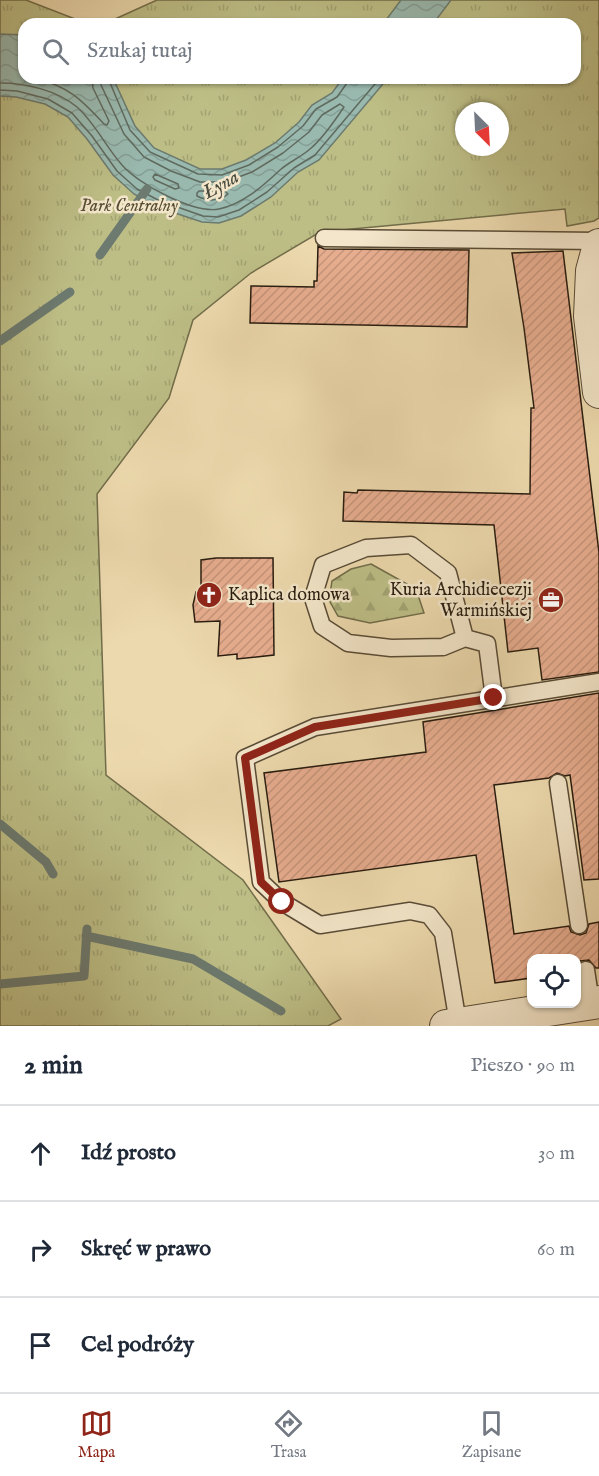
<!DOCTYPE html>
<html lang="pl">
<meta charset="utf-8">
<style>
:root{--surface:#fff;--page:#f2f2f3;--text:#1f2937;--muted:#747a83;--line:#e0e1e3;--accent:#8f2418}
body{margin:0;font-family:"IM FELL English",serif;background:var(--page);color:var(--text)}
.controls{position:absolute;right:18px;bottom:18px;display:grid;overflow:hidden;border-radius:12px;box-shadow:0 2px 4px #0004}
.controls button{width:54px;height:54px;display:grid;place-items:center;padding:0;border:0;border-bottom:2px solid var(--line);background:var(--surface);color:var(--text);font:30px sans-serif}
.compass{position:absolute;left:455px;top:102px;width:54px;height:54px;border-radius:50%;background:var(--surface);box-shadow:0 2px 4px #0004;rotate:156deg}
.stop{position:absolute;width:18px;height:18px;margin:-14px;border:4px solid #8f2418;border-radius:50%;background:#fff}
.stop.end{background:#8f2418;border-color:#fff;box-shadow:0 2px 6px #0008}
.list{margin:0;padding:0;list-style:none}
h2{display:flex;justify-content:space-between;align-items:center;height:78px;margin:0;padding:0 24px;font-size:26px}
h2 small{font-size:20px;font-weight:400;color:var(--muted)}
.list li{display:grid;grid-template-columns:39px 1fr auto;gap:18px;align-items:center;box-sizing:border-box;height:96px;padding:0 24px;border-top:2px solid var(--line)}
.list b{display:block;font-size:22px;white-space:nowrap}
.list em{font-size:20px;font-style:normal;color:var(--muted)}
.icon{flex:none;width:33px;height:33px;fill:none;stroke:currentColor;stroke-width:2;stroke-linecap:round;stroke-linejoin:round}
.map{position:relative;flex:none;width:599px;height:1026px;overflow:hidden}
.search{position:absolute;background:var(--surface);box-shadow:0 2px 4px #0004;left:18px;right:18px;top:18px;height:66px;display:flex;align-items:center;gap:15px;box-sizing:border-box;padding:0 21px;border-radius:18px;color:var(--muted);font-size:22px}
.sheet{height:366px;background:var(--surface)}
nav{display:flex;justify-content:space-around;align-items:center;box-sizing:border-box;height:84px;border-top:2px solid var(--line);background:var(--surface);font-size:16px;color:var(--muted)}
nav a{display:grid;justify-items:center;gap:3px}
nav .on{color:var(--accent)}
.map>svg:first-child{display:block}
.forest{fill:url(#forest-firs);stroke:#726d4a;stroke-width:1.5}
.park{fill:url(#park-tufts);stroke:#726d4a;stroke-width:1.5;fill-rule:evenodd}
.water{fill:url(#water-waves);stroke:#6c7a6f;stroke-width:1.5}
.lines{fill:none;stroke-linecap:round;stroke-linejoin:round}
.shore{stroke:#606a5f;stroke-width:1.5}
.stream{stroke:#6c7a6f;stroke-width:9}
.building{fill:url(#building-hatch);stroke:#281c0f;stroke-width:1.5}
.service-casing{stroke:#594b36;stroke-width:19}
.minor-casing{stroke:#594b36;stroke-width:34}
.service{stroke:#f3e6ca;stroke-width:16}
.minor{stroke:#f3e6ca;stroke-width:32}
.route{stroke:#8f2418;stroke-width:8}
.labels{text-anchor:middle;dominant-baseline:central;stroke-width:5;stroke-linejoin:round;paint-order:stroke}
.park-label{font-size:18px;font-style:italic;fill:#554d33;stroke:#f3e6ca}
.poi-label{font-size:18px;fill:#281c0f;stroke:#f3e6ca;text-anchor:end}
.water-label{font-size:20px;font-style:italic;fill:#4a4b3f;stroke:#f3e6ca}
</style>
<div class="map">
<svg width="599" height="1026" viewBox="0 0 599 1026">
<defs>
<pattern id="forest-firs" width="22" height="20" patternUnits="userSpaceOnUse" patternTransform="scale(1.5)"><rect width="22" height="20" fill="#bdbe86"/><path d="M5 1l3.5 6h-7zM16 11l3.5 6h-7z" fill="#a2a372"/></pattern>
<pattern id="park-tufts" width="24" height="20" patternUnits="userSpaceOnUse" patternTransform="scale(1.5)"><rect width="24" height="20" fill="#bdbe86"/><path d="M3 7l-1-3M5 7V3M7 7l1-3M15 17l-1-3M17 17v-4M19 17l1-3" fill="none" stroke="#a2a372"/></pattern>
<pattern id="water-waves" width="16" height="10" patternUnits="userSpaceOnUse" patternTransform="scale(1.5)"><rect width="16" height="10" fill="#99b9af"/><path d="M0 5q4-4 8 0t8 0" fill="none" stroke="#849e95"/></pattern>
<pattern id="building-hatch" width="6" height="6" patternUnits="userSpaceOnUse" patternTransform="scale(1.5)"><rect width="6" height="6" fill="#e7ad8f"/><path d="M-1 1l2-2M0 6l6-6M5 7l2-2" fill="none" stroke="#c6947a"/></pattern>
</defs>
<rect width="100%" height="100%" fill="#ecd9ad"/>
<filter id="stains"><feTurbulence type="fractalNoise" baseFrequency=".00333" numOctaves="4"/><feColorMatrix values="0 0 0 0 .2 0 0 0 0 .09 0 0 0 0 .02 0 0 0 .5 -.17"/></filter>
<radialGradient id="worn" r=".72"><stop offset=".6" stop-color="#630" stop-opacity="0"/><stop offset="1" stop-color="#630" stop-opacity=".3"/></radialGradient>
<path class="forest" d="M371,564L416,589L424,613L370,623L338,616L329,600L332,581L351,569Z"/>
<path class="park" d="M0,0H26L88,24H24V78H575V24H104L157,0H599V218L594,221L567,226L565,209L320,232L251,273L193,320L169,398L97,494L106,775L243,880L341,1019L328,1026H0ZM464,111H500V147H464Z"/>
<g class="water">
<path d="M401,0H451L433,24H383Z"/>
<path d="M0,34L24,35V78H113L135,126L154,148L200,169H222L246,160L275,143L299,122L312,105L332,93L343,78H388L319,160L298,172L271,197L241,216L219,223L202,222L181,215L155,206L134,194L113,175L87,139L68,117L45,104L16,97L0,96Z"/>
</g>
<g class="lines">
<g class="shore">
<path d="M34,78C68,86 81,99 104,124L107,125L109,121L93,88L92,78"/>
<path d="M108,78L130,130L150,152L198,174L222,175L249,165L278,147L303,126L316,109L337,97L347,83V78"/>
<path d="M0,83C26,83 56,90 77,107C95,123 106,147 122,165C138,184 194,214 219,209C243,204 263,186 280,170C289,162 301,157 310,149C321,140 336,119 344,107L340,104L322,115L309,132L283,153L252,172L225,182H200L171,171L144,157L124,134L101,85V78"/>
<path d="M0,90L17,91L48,99L72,113L92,136L117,171L137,189L158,200L183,209L203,216L218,217L239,210L267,192L294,168L315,155L380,78"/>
<path d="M155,174L178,184L179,188L175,189L155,180L153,177Z"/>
<path d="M199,191H225L228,194C219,202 207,201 197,196V193Z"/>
</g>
<g class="stream">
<path d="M100,255L147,189"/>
<path d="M0,341L70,292"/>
<path d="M0,824L46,862L53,874"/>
<path d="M86,936L193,959L281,1011"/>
<path d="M0,984L84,976L87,929"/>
</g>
</g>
<g class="building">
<path d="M318,246L324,249L469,250L467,327L250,323L251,286L314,287V281H317Z"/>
<path d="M563,251L599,553V672L542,680L538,648L508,652L494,525L343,521L344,492L357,493L358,490L530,494L531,408H534L524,328L512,253Z"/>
<path d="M216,558H273L274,655L237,659V654L218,656L220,621L195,622L193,605L196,592H201V560Z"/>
<path d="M599,693V879L584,880L570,775L565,776L557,773L549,778L494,785L514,934L569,926L571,932L580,935L586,933L589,924L599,922V968H596L589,960L580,961L576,966V958H531V978L495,983L476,855L279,882L264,773L426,752L423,722Z"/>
</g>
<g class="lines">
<g class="service-casing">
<g id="service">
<path d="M324,238L599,241"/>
<path d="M465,638L443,647L391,648L348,643L322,626L313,598L323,565L366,548L411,545L448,573L465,638L487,644L494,698"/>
<path d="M558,783L579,925"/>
<path d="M586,970L591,1003"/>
<path d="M458,1023L443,933L429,915L410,911L320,925L282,902L261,882L245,758L315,727L599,682"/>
</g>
</g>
<g class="minor-casing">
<g id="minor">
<path d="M599,245L592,271L590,316L599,392"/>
<path d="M446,1026L599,1002"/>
</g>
</g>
<use href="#service" class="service"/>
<use href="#minor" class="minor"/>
</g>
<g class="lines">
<path class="route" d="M282,902L261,882L245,758L315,727L494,698"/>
</g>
<defs>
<g id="church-disc" transform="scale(1.35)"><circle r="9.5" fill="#8f2418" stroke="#f3e6ca"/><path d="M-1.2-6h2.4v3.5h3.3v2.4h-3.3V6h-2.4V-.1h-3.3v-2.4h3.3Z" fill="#fff"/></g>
<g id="office-disc" transform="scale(1.35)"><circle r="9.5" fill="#8f2418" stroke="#f3e6ca"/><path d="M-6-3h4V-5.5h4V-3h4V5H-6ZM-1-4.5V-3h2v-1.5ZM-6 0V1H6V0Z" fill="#fff"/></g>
</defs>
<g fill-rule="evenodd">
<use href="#church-disc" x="209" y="595"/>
<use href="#office-disc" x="551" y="600"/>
</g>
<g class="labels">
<g class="park-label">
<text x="129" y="206">Park Centralny</text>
</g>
<g class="poi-label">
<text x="532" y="590">Kuria Archidiecezji<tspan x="532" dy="21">Warmińskiej</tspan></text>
<text x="228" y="595" text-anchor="start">Kaplica domowa</text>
</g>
<g class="water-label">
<text transform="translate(221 185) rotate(-30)">Łyna</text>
</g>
</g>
<rect width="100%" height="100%" filter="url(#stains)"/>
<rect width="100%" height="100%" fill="url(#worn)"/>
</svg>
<div class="controls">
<button><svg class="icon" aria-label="locate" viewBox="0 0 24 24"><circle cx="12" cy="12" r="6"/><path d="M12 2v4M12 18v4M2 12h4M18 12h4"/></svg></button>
</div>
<svg class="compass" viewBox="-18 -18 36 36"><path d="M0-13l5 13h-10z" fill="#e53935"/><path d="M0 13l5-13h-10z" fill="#747a83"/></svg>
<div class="stop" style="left:282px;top:902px"></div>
<div class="stop end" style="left:494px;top:698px"></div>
<div class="search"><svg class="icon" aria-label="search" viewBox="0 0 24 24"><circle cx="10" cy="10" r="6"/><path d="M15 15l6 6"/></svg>Szukaj tutaj</div>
</div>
<section class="sheet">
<h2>2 min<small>Pieszo · 90 m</small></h2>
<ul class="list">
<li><svg class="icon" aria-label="ahead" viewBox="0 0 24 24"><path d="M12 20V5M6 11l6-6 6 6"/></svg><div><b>Idź prosto</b></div><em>30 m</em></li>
<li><svg class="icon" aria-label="right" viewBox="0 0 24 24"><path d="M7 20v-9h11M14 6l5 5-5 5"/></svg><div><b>Skręć w prawo</b></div><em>60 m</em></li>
<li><svg class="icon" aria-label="arrive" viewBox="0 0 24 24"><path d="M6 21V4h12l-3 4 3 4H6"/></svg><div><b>Cel podróży</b></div></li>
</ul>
</section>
<nav>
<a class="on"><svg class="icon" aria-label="map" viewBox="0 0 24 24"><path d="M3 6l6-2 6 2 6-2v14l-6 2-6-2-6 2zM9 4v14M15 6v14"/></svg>Mapa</a>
<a><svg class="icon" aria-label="directions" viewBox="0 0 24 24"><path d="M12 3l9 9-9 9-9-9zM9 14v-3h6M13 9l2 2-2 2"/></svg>Trasa</a>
<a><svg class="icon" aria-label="saved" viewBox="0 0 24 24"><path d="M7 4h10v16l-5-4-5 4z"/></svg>Zapisane</a>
</nav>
